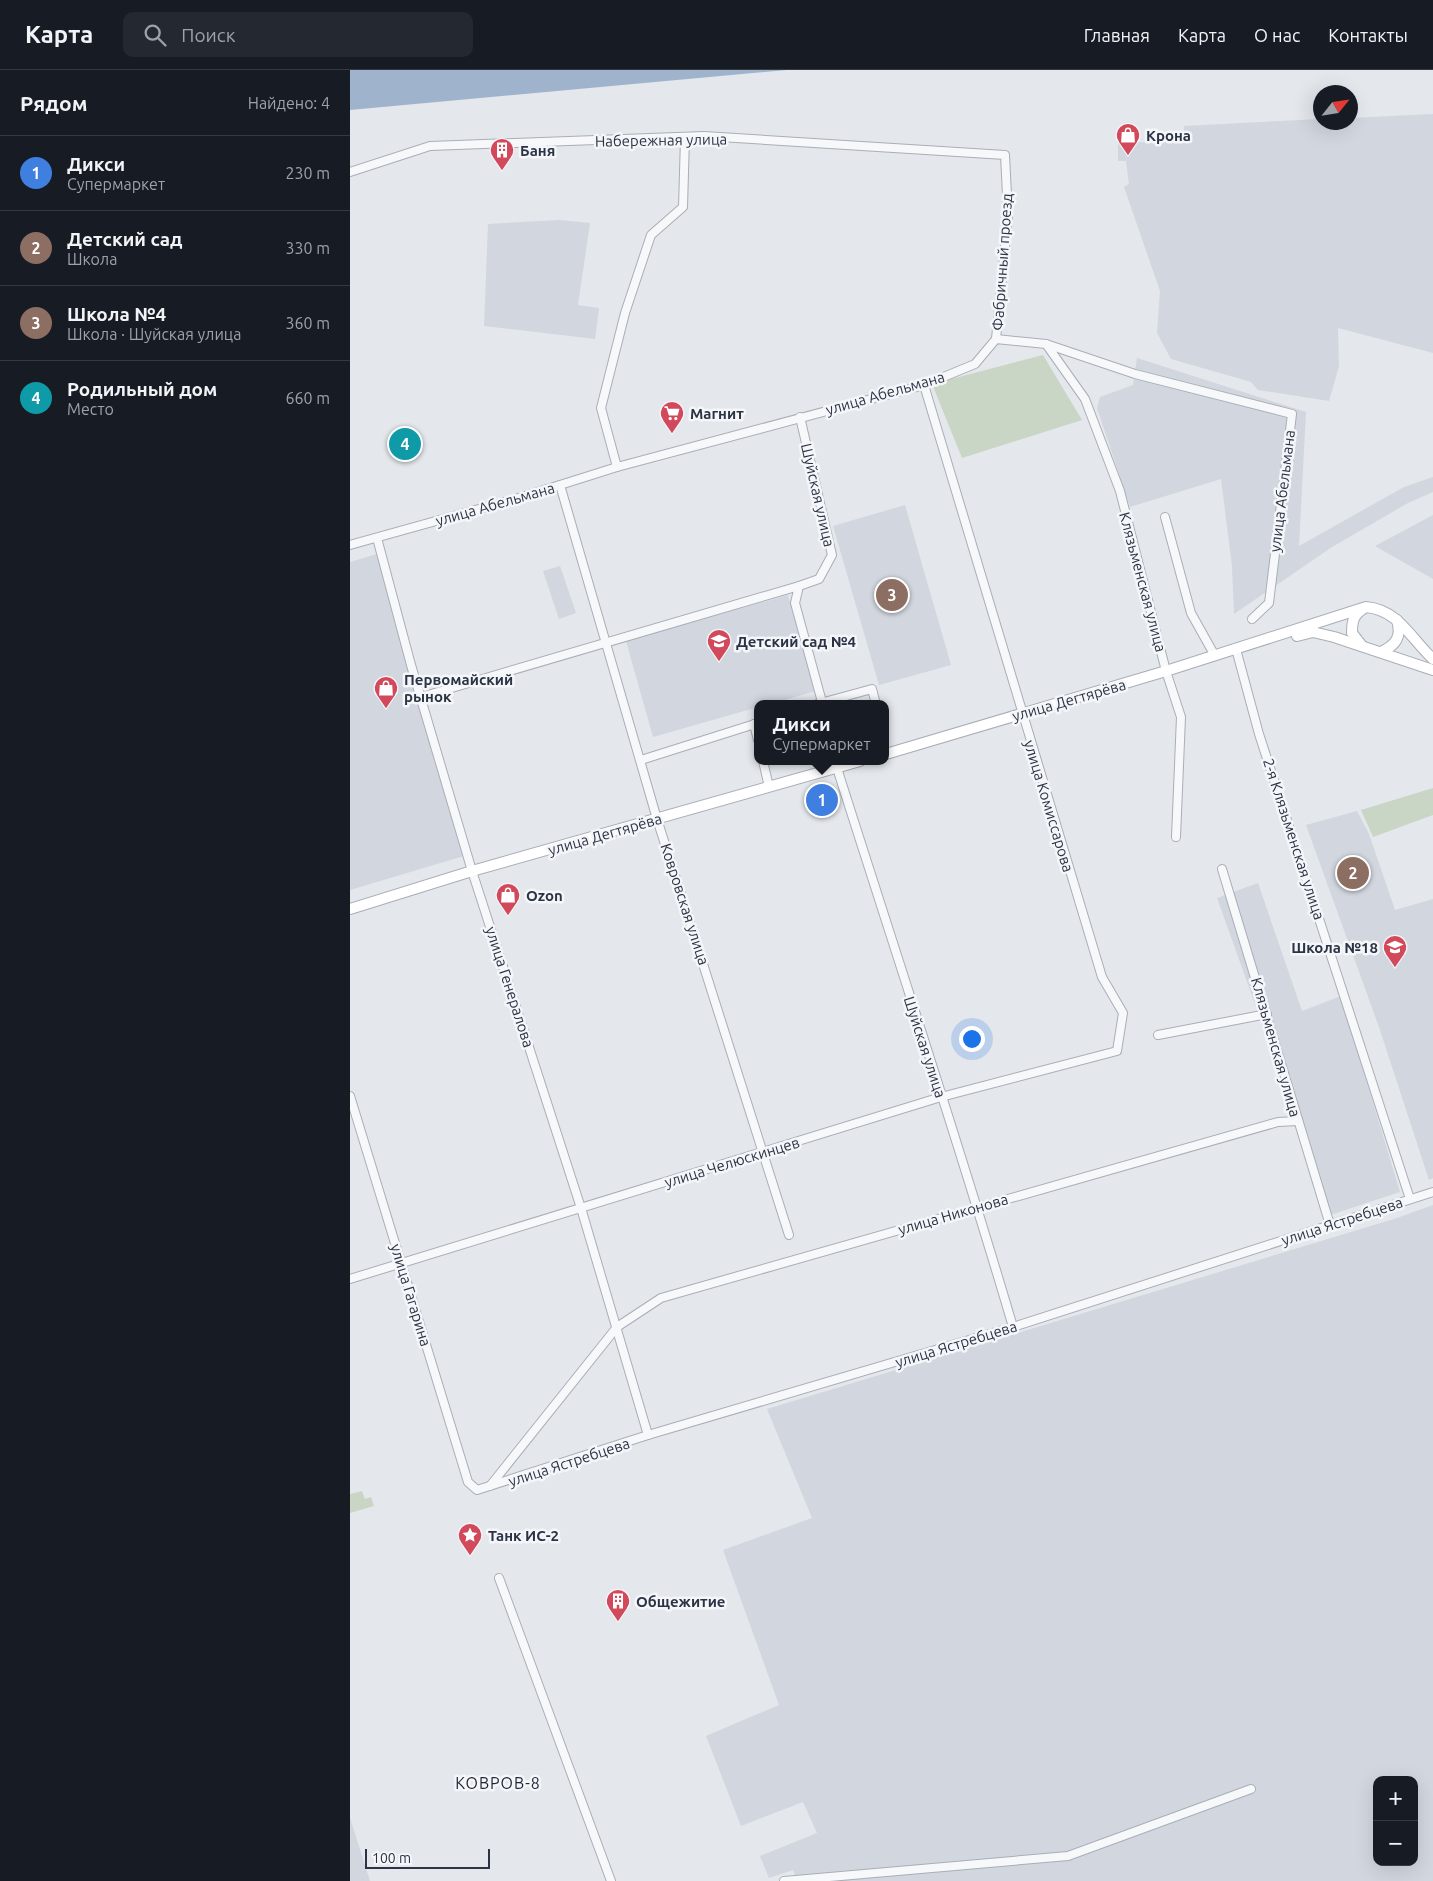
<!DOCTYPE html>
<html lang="ru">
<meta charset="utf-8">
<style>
:root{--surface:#171b24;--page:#242831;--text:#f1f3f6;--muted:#9ea1a6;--line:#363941;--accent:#d1495b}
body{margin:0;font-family:Ubuntu,sans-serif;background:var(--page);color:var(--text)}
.controls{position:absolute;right:15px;bottom:15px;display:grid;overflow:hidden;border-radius:10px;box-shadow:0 5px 20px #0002}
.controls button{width:45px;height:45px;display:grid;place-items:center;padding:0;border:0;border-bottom:1px solid var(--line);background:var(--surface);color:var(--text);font:25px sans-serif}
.compass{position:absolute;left:963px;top:15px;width:45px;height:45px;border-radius:50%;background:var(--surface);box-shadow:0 5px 20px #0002;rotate:60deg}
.scale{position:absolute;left:15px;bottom:12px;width:125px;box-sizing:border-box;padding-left:5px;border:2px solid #2b3445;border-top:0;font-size:14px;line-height:18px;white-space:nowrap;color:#2b3445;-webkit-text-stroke:4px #f4f6f9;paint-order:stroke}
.you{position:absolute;left:621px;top:968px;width:18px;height:18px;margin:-12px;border:4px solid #fff;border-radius:50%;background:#1a73e8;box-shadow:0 0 0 8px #1a73e833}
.badge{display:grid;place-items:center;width:32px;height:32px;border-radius:50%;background:var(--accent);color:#fff;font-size:16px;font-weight:700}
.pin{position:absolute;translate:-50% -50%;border:2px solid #fff;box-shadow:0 1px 5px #0006}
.popup{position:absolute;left:404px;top:630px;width:135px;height:65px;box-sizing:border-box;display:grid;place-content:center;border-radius:10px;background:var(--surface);filter:drop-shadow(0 1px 4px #0005);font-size:16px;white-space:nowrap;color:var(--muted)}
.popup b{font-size:19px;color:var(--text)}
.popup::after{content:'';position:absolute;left:50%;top:100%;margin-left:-10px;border:10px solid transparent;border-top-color:var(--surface)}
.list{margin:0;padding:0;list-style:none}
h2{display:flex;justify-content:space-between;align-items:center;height:65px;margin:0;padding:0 20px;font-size:21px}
h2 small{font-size:16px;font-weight:400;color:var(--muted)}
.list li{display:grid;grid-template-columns:32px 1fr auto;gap:15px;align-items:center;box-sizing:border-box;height:75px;padding:0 20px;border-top:1px solid var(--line)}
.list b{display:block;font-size:19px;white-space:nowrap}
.list p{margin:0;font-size:16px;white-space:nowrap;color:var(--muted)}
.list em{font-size:16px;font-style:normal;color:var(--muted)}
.icon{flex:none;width:28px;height:28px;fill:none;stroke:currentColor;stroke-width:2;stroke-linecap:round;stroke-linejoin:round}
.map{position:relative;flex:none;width:1083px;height:1811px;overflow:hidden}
header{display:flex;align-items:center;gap:30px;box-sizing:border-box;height:70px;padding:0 25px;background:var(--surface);border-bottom:1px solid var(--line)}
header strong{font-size:24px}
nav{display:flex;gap:28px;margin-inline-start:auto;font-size:18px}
.search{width:350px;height:45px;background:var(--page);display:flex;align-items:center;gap:12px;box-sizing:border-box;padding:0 18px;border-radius:10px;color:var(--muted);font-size:19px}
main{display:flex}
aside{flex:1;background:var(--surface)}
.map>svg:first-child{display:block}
.built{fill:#d2d6de;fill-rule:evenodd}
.green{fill:#c9d6c5}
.water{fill:#9fb4cc}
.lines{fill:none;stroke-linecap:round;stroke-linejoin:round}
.street-casing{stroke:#a9aeb7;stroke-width:10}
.secondary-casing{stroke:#a9aeb7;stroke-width:12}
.street{stroke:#f7f8fa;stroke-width:8}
.secondary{stroke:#fff;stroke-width:10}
.labels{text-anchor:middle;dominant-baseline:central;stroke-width:5;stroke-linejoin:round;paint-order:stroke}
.poi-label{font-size:15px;font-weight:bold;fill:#2b3445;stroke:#f4f6f9;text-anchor:start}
.street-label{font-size:15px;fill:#2b3445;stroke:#f4f6f9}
.neighbourhood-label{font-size:16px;letter-spacing:1px;fill:#1d2536;stroke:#f4f6f9}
</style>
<header>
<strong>Карта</strong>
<div class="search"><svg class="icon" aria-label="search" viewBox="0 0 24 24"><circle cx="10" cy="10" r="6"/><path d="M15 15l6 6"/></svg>Поиск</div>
<nav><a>Главная</a><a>Карта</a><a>О нас</a><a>Контакты</a></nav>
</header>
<main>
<aside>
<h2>Рядом<small>Найдено: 4</small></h2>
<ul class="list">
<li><span class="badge" style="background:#3f7fe0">1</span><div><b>Дикси</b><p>Супермаркет</p></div><em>230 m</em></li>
<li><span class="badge" style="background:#8d6e63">2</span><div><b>Детский сад</b><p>Школа</p></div><em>330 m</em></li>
<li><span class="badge" style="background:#8d6e63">3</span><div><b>Школа №4</b><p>Школа · Шуйская улица</p></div><em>360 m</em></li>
<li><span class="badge" style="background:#0f9aa8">4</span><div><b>Родильный дом</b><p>Место</p></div><em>660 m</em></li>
</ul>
</aside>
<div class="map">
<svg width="1083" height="1811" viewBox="0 0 1083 1811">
<rect width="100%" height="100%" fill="#e4e7ec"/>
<g class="built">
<path d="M1083,44V283L988,258L989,296L979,331L908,320L901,312L821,289L807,263L810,221L774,117L779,114L776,91H768V73L834,71V56L970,49L971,52H1001V48Z"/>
<path d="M209,150L240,153L228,235L249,238L245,269L134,256L138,154Z"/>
<path d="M787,288L956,342L949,476L1054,417L1083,407V422L1058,433L982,477L884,544L882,496L871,409L780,437L747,338L750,327L783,315Z"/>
<path d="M555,435L601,595L529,615L483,456Z"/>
<path d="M1083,445V509L1025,476Z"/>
<path d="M27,484L114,786L0,820V492Z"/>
<path d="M210,496L226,543L209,549L193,501Z"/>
<path d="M438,525L465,621L421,634H408V637L303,667L276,571Z"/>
<path d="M1007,741L1019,764L1045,840L1083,829V1108L1079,1110L1029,957L956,755Z"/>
<path d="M908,813L952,941L991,926L1050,1122L977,1146L947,1051L867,828Z"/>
<path d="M1083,1135V1811H447L443,1800L419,1808L410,1786L467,1763L453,1732L391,1756L356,1666L429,1635L373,1480L462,1448L417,1339L1044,1149ZM1027,1710H1064V1792H1027Z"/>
<path d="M0,1748L20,1811H0Z"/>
</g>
<g class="green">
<path d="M693,285L732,350L612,388L582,314Z"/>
<path d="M1083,718V745L1023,767L1011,740Z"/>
<path d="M12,1421L15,1429L21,1427L24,1436L0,1443V1424Z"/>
</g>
<path class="water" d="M0,0H437L0,40Z"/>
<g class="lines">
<g class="street-casing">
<g id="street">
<path d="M0,102L80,76L354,66L655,85L658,145L646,269"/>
<path d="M696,274L735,329L770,421L816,601L831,647L826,767"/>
<path d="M450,347L482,485L469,509L449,516L445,533L472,632"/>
<path d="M267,397L251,338L275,243L301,165L333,137L335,68"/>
<path d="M210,415L307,749L439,1165"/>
<path d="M815,447L841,543L865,586"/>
<path d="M27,468L61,595L122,801L231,1138L298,1365"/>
<path d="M0,475L172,427L267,397L574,315L625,294L646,269L696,274L785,304L942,344L919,533L902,549"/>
<path d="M886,579L909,664L1060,1129"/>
<path d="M71,627L449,516"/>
<path d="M467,634L522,619L526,634"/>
<path d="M404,654L408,670"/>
<path d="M291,690L408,653"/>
<path d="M413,691L419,717"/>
<path d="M487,698C546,884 608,1070 663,1257"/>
<path d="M872,799L980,1155"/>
<path d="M808,965L917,944"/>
<path d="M0,1026L118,1412L127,1420L298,1365L663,1257L1083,1122"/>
<path d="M0,1209L591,1027L767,981L773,943L752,907L574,315"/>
<path d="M140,1416L267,1257L311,1228L928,1052L947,1051"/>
<path d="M149,1508L261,1811"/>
<path d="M434,1811L718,1786L901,1719"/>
</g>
</g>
<g class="secondary-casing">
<g id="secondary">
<path d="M947,566L963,562L984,567L1083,600"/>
<path d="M1012,576L1002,563C1002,552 1003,545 1013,539"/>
<path d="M1031,582C1046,575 1052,567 1047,550"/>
<path d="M536,684L816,601L1016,537C1049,540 1061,569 1083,589"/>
<path d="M0,839L122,801L510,691"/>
</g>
</g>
<use href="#street" class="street"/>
<use href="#secondary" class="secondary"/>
</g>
<defs>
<g id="shop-pin" transform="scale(1.25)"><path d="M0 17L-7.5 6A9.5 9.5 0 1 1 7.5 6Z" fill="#d1495b" stroke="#f4f6f9"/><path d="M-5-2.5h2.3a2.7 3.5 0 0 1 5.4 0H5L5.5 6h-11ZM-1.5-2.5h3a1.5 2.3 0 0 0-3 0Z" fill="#fff"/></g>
<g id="building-pin" transform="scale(1.25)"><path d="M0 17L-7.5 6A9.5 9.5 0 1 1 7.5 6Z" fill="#d1495b" stroke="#f4f6f9"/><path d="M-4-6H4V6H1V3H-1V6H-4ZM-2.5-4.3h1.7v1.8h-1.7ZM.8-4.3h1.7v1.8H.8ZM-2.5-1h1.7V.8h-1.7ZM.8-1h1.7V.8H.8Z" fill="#fff"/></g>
<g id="supermarket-pin" transform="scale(1.25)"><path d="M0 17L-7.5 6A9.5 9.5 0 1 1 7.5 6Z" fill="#d1495b" stroke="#f4f6f9"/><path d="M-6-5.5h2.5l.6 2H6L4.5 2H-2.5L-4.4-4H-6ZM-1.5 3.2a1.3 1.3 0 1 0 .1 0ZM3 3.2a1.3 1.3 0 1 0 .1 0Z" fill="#fff"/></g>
<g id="school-pin" transform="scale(1.25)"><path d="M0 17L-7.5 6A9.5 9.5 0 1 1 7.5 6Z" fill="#d1495b" stroke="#f4f6f9"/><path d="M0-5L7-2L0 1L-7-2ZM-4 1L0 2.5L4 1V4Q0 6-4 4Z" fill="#fff"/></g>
<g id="sight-pin" transform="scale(1.25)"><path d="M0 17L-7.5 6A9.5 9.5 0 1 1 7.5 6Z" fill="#d1495b" stroke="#f4f6f9"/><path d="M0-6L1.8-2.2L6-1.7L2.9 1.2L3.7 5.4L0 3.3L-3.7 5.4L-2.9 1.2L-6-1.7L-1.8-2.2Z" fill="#fff"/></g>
</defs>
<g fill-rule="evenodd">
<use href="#shop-pin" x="778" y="65"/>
<use href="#building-pin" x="152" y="80"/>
<use href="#supermarket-pin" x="322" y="343"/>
<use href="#school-pin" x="369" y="571"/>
<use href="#shop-pin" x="36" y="618"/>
<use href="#shop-pin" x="158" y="825"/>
<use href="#school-pin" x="1045" y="877"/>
<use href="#sight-pin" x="120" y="1465"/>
<use href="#building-pin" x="268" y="1531"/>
</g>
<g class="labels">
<g class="poi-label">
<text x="796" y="65">Крона</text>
<text x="170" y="80">Баня</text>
<text x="340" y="343">Магнит</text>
<text x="386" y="571">Детский сад №4</text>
<text x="54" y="609">Первомайский<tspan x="54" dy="17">рынок</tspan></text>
<text x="176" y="825">Ozon</text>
<text x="1028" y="877" text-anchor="end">Школа №18</text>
<text x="138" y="1465">Танк ИС-2</text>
<text x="286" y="1531">Общежитие</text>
</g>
<g class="street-label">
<text transform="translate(311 70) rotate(-1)">Набережная улица</text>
<text transform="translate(652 192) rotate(-86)">Фабричный проезд</text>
<text transform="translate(535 323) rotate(-16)">улица Абельмана</text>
<text transform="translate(932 421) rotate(-83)">улица Абельмана</text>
<text transform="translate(468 425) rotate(77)">Шуйская улица</text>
<text transform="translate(145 434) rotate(-16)">улица Абельмана</text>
<text transform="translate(793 512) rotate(75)">Клязьменская улица</text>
<text transform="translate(719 630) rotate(-16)">улица Дегтярёва</text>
<text transform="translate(699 736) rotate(73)">улица Комиссарова</text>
<text transform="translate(255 764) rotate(-16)">улица Дегтярёва</text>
<text transform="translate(944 769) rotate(72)">2-я Клязьменская улица</text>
<text transform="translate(335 834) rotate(72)">Ковровская улица</text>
<text transform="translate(160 917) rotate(72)">улица Генералова</text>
<text transform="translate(575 977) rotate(72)">Шуйская улица</text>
<text transform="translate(926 977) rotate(74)">Клязьменская улица</text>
<text transform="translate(382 1092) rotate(-17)">улица Челюскинцев</text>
<text transform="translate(603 1144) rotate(-16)">улица Никонова</text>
<text transform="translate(992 1151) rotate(-18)">улица Ястребцева</text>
<text transform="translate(61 1225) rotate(73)">улица Гагарина</text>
<text transform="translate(606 1274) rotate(-17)">улица Ястребцева</text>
<text transform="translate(219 1392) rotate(-18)">улица Ястребцева</text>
</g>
<g class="neighbourhood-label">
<text x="148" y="1713">КОВРОВ-8</text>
</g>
</g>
</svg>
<div class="controls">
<button>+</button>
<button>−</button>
</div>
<svg class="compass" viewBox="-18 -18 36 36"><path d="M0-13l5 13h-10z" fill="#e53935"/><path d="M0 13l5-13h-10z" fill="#9ea1a6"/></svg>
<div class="scale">100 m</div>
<div class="you"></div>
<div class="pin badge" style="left:472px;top:730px;background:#3f7fe0">1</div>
<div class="popup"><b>Дикси</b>Супермаркет</div>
<div class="pin badge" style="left:1003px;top:803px;background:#8d6e63">2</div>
<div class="pin badge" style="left:542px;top:525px;background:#8d6e63">3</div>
<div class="pin badge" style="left:55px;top:374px;background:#0f9aa8">4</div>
</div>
</main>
